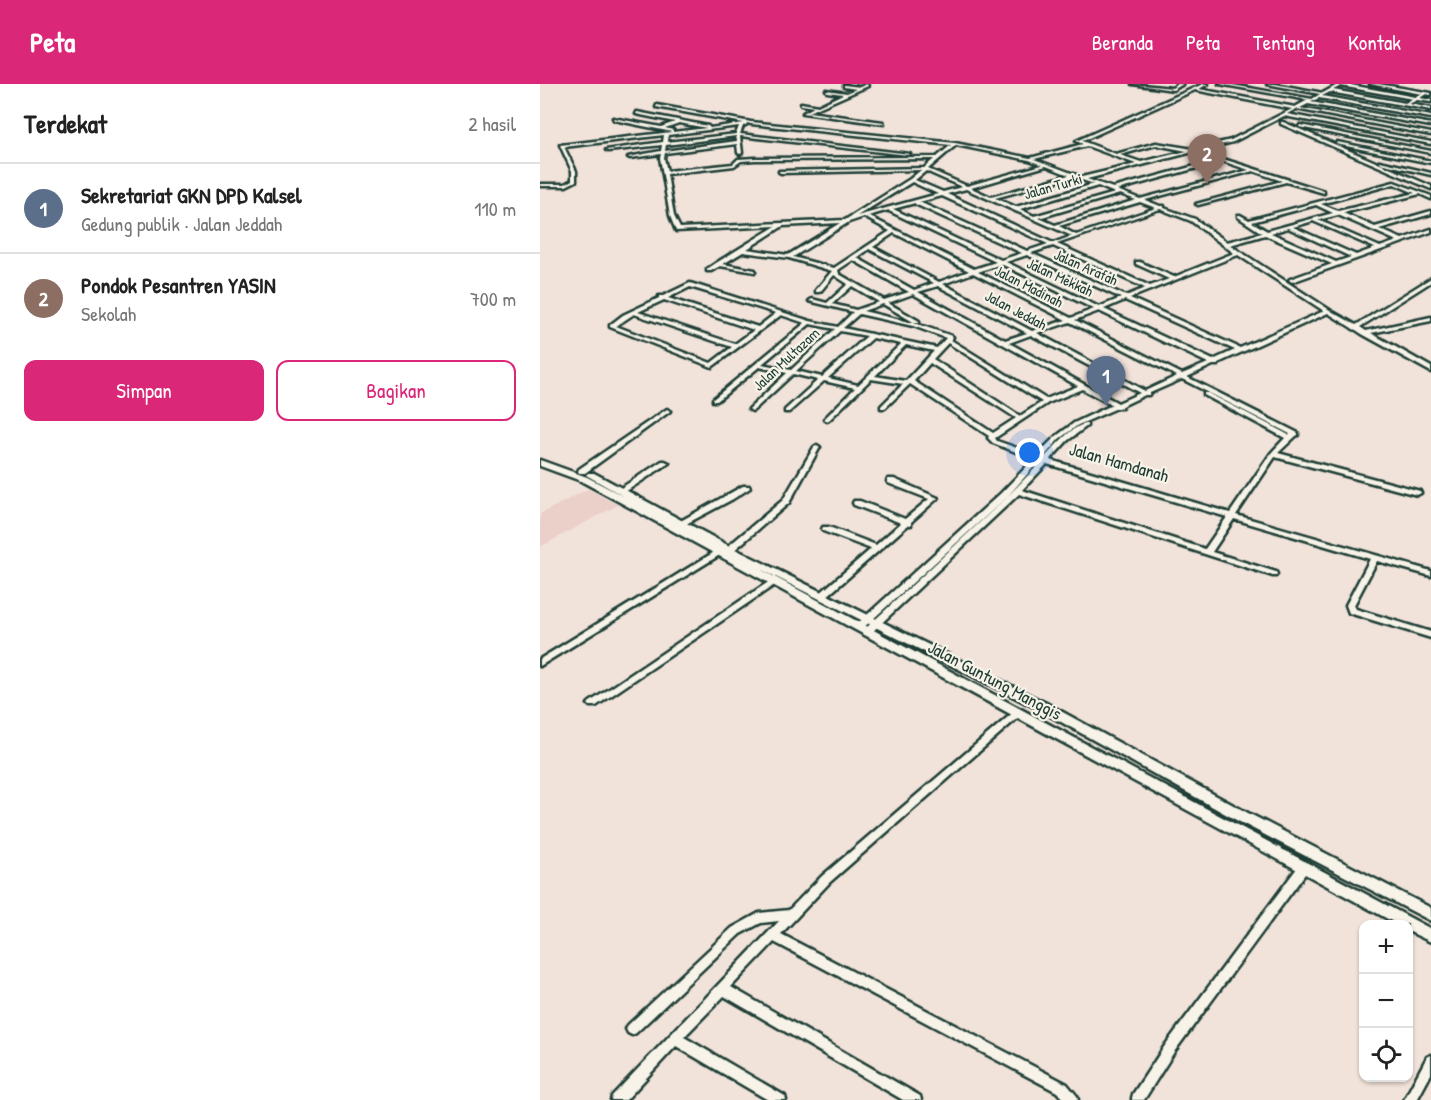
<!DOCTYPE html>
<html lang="id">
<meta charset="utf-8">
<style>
:root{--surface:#fff;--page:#f2f2f2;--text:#222;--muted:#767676;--line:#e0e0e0;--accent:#db2777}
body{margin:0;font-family:"Patrick Hand",sans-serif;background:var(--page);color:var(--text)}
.controls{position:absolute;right:18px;bottom:18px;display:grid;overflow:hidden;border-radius:12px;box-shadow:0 2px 4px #0004}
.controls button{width:54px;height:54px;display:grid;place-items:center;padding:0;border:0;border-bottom:2px solid var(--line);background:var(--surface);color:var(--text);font:30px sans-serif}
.you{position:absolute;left:490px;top:369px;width:21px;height:21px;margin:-15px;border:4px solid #fff;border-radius:50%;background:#1a73e8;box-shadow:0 0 0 9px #1a73e833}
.badge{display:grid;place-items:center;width:39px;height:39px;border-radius:50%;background:var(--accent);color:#fff;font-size:20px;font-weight:700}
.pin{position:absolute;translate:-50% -50px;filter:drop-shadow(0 2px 3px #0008)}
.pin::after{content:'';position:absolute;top:32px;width:21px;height:18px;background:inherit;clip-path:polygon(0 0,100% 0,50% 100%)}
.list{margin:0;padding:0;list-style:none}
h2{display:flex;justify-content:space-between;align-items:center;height:78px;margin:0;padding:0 24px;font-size:26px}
h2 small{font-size:20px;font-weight:400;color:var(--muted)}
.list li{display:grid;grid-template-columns:39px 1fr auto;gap:18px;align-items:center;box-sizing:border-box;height:90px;padding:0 24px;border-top:2px solid var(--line)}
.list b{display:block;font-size:22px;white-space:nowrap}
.list p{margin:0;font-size:20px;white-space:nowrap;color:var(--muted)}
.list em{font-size:20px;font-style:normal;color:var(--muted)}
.actions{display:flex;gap:12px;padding:18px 24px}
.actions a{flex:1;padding:14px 0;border:2px solid var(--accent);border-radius:12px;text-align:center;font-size:21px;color:var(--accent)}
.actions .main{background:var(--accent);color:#fff}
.icon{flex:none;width:33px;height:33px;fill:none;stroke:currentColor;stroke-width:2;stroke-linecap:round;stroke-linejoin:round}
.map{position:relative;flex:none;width:891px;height:1016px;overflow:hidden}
header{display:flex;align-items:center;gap:36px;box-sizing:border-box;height:84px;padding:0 30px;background:var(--accent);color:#fff}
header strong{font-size:28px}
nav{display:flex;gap:33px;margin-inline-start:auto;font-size:21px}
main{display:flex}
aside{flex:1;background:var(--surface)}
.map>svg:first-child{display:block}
.built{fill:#ebcfc9}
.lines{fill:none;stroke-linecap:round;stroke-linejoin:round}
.street-casing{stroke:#1f3d34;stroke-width:5}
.secondary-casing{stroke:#1f3d34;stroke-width:5}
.street{fill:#f7f3e8;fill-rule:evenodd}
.secondary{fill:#f7f3e8;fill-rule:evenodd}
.labels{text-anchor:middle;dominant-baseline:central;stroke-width:4.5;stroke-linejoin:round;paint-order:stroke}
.far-street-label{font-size:15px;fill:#1f3d34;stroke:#f7f3e8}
.street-label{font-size:18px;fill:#1f3d34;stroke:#f7f3e8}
</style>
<header>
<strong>Peta</strong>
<nav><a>Beranda</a><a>Peta</a><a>Tentang</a><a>Kontak</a></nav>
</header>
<main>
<aside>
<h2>Terdekat<small>2 hasil</small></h2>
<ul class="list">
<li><span class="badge" style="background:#5c6f8a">1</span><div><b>Sekretariat GKN DPD Kalsel</b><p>Gedung publik · Jalan Jeddah</p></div><em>110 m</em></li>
<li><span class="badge" style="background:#8d6e63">2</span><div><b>Pondok Pesantren YASIN</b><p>Sekolah</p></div><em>700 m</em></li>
</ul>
<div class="actions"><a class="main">Simpan</a><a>Bagikan</a></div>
</aside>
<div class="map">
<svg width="891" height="1016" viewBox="0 0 891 1016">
<rect width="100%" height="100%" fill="#f2e3da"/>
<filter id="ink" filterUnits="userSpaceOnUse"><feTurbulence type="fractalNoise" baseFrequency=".0167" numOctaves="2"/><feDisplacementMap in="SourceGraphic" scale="12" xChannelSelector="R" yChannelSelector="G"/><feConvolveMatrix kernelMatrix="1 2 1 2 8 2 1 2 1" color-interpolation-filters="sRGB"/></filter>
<g filter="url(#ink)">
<path class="built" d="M48,405L78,421L0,463V430Z"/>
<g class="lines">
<g class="street-casing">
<g id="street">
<path d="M327,0L328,2L269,28L343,38L344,40L263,29L274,23L261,21V19L278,22L303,10L287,8L286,6L307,9L316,5L304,3V1L320,3Z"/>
<path d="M592,0L632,4L638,0H643L633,6Z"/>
<path d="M663,0H668L659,5L755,23L768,16L679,0H687L772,15L780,10L727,0H735L783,9L799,0H805L875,13L882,10L830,0H838L891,9V11L886,10L880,14L891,16V18L877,16L869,20L891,24V26L790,8L782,12L891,32V34L779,14L771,18L891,40V42L768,20L760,24L891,49V51L756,25L747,30L891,58V60L744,32L693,58L658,67L784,107V109L746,98L658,121L656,120L742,97L713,87L605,116L620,122H624V124L655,135L687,158L722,149L698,133V131H700L709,136L854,98L891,112V115L880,110L803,129L835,143L891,127V130L839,145L862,155L891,145V148L752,198L749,196L750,195L792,180L725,151L690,161L793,228L816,241L891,194V198L820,243L826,247L891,233V237L831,249L891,283V288L822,250L816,246L813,245L812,244L788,229L678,279V281H673L647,293L758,349V351L756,352L738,369L880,407L881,409L877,411L735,373L696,431L891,487V492L837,477L814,521L816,525L891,548V554L809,529L806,521L830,475L694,435L672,468L736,488L737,490L736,492H733L479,410L331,549H325L324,547L325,545L466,414L501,378L499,377L467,413L322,545H316L315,543L316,541L461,409L494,375L453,359L448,354L449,352L370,300L345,324H341V322L363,300L331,295L289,336L287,337L284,335L315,304L284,297L249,328H245V326L278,296L253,290L214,326L212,327L209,325L210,324L247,289L219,283L177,317H173V315L265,239L241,231L172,283L70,243V241L83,231L119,214V212H123L150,199L270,237L298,243L313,228L269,217L272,215L287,219L308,200L294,191L280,208H276V206L292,187L249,174L203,168L183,180L215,186V188L180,182L171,187H167V185L176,179L236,142L136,147L130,132L120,74L121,70L90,74L88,73L121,67L122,61L68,67L66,66L123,58L124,51L24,63L36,87V97L26,102H0V100H25L32,96V87L20,61L132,48L74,36L73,34L121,43L135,38L96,30L97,28L168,42L170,44L204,39L116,23L117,21L211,38L415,59L490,74L543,60L536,57ZM801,2L873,15L865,19L793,6ZM655,6L752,25L691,56L653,65L616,59L576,70L542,57ZM139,39L167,44L133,48V46L125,44ZM207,39L211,40L411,61L397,73L215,74L198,75L193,80L127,87L124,74L125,69L197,60L198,69L200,70L202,69L200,52L368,71L370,70L200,50L203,42L206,41ZM199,42L196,50L127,58L128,51ZM196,52L197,57L125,67L126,61ZM416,61L489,76L502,81L427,102L388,85ZM616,61L647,67L601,78L580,71ZM547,62L596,80L542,93L494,75ZM653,68L677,76L573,104L547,95ZM394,75L384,84L239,87V88L241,89L381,86L370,95L305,136L140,144L134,132L127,90L194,82L201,77L215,76ZM682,77L709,86L600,115L577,106ZM506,82L529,91L451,113L431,104ZM386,87L422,103L403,108L375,96ZM533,93L554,100L476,123L455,114ZM372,98L398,110L317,132ZM854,100L875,109L798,127L781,120ZM558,102L575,109L494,132L480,125ZM426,105L532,152L513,159L407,110ZM580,110L596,116L515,141L499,134ZM402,112L508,160L487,167L379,118ZM600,118L616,124L536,151L519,142ZM375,119V120L482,169L461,176L353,125ZM776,121L793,129L727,147L712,138ZM620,125L651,137L694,169L634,193L600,178H596V180L629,195L610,202L517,160ZM349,126V127L456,178L434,185L328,132ZM798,131L857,157L840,163L778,136ZM324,133L350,147L294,184L253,173L309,138ZM773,137L835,164L816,171L753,143ZM300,139L248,171L207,165L243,142ZM748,144L811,173L796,178L731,149ZM354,149L429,187L399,198L333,163ZM513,162L605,204L586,212L491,169ZM329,165L394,199L374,206L317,174ZM487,171L581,214L559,223L466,178ZM698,171L784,227L700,264L590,214ZM313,176L369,208L344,216L299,190L298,186ZM461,180L554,225L531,234L438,188ZM433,189L526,236L492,247L403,200ZM312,202L339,218L316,226L292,220ZM398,202L487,249L465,256L378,208ZM150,203L236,229L218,243L128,214ZM373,210L538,302L506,315L411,256L413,253L412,252L377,240L323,227L343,220L375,239H379V237L348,219ZM124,216L214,246L195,260L98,228ZM585,216L695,266L673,276L564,225ZM559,227L668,279L642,290L535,236ZM94,230L192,263L171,279L76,242ZM319,230L373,242L406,254L397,264L303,244ZM530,238L637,292L605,307L497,249ZM270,240L295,245L251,286L222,280ZM300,247L327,252L282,293L256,287ZM491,251L600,309L578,319L469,259ZM333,254L361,260L318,301L288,294ZM408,259L502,318L480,332L393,275ZM366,261L394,267L366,297L335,292ZM390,279L476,334L453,349L374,297ZM642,295L750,350L749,351L668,309H664V311L745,354L731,369L690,429L510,376L527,357L547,342V340C533,340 514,364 504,374H503L519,355L538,341L577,324H582V322L605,311H609L610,309ZM542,305L572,321L534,339L515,353L497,371L457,357L455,354L508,319ZM507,380L687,433L665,465L482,406Z"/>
<path d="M741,38H743L891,102V105L741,40Z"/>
<path d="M760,41L891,67V69L759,43Z"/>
<path d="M797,58L891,77V79L796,60Z"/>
<path d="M840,77L891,89V91L840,79Z"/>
<path d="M127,325L130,327L129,328L45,389H39L38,387L39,385Z"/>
<path d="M277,361L280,363L249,419L192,468H186L185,466L186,464L243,416L274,363Z"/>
<path d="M122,377H125L129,379L85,408H79L78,406Z"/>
<path d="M348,395H354L398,414L371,438V441H368L285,514H279L278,512L279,510L331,465L283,447L282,445L283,443H289L336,461L361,439L314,421L313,419L314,417H320L365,435L389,415L348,399L347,397Z"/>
<path d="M203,402H209L210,404L193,415L144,441H141L137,439Z"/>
<path d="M176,467H179L183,469L0,582V575Z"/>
<path d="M233,495L237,498L236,500L56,622H50L48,620L50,618Z"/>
<path d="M478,626L481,627L483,629L481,631L290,798L241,850L527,1000L537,1012L538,1016H524L517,1008L234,858L191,903L380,1012L381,1016H363L184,912L144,953L245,1012L246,1016H228L136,962L86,1016H71L72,1012L239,837L221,839L200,850L96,949L92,951L88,949L86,945L88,941L192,844L219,829L249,826L282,792L475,627Z"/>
<path d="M764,779L768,780L769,783L768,786L634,968L604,1016H592V1014L593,1010L626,960L760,780Z"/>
<path d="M891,971V990L877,1016H864L887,973Z"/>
</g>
</g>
<g class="secondary-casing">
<path id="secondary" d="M0,376L47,393L85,413L46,391L48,389H54L193,464L506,619L708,729L891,824V837L698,737L498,625L218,484L891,845V858L868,847V840H857L41,397L0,382Z"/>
</g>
<use href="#street" class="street"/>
<use href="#secondary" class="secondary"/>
</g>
</g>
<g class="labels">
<g class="far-street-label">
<text transform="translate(513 102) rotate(-16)">Jalan Turki</text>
<text transform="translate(546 183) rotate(24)">Jalan Arafah</text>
<text transform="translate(520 193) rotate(25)">Jalan Mekkah</text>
<text transform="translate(489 202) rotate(27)">Jalan Madinah</text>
<text transform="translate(476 226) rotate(28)">Jalan Jeddah</text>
<text transform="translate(246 275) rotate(-43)">Jalan Multazam</text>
</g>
<g class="street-label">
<text transform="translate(579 378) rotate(16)">Jalan Hamdanah</text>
<text transform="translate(455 596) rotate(28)">Jalan Guntung Manggis</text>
</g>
</g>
</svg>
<div class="controls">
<button>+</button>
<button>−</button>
<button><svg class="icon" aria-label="locate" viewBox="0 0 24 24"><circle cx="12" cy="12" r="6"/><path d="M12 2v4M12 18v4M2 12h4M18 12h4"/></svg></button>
</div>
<div class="you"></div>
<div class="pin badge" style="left:566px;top:322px;background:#5c6f8a">1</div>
<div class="pin badge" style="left:667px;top:100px;background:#8d6e63">2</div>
</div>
</main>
